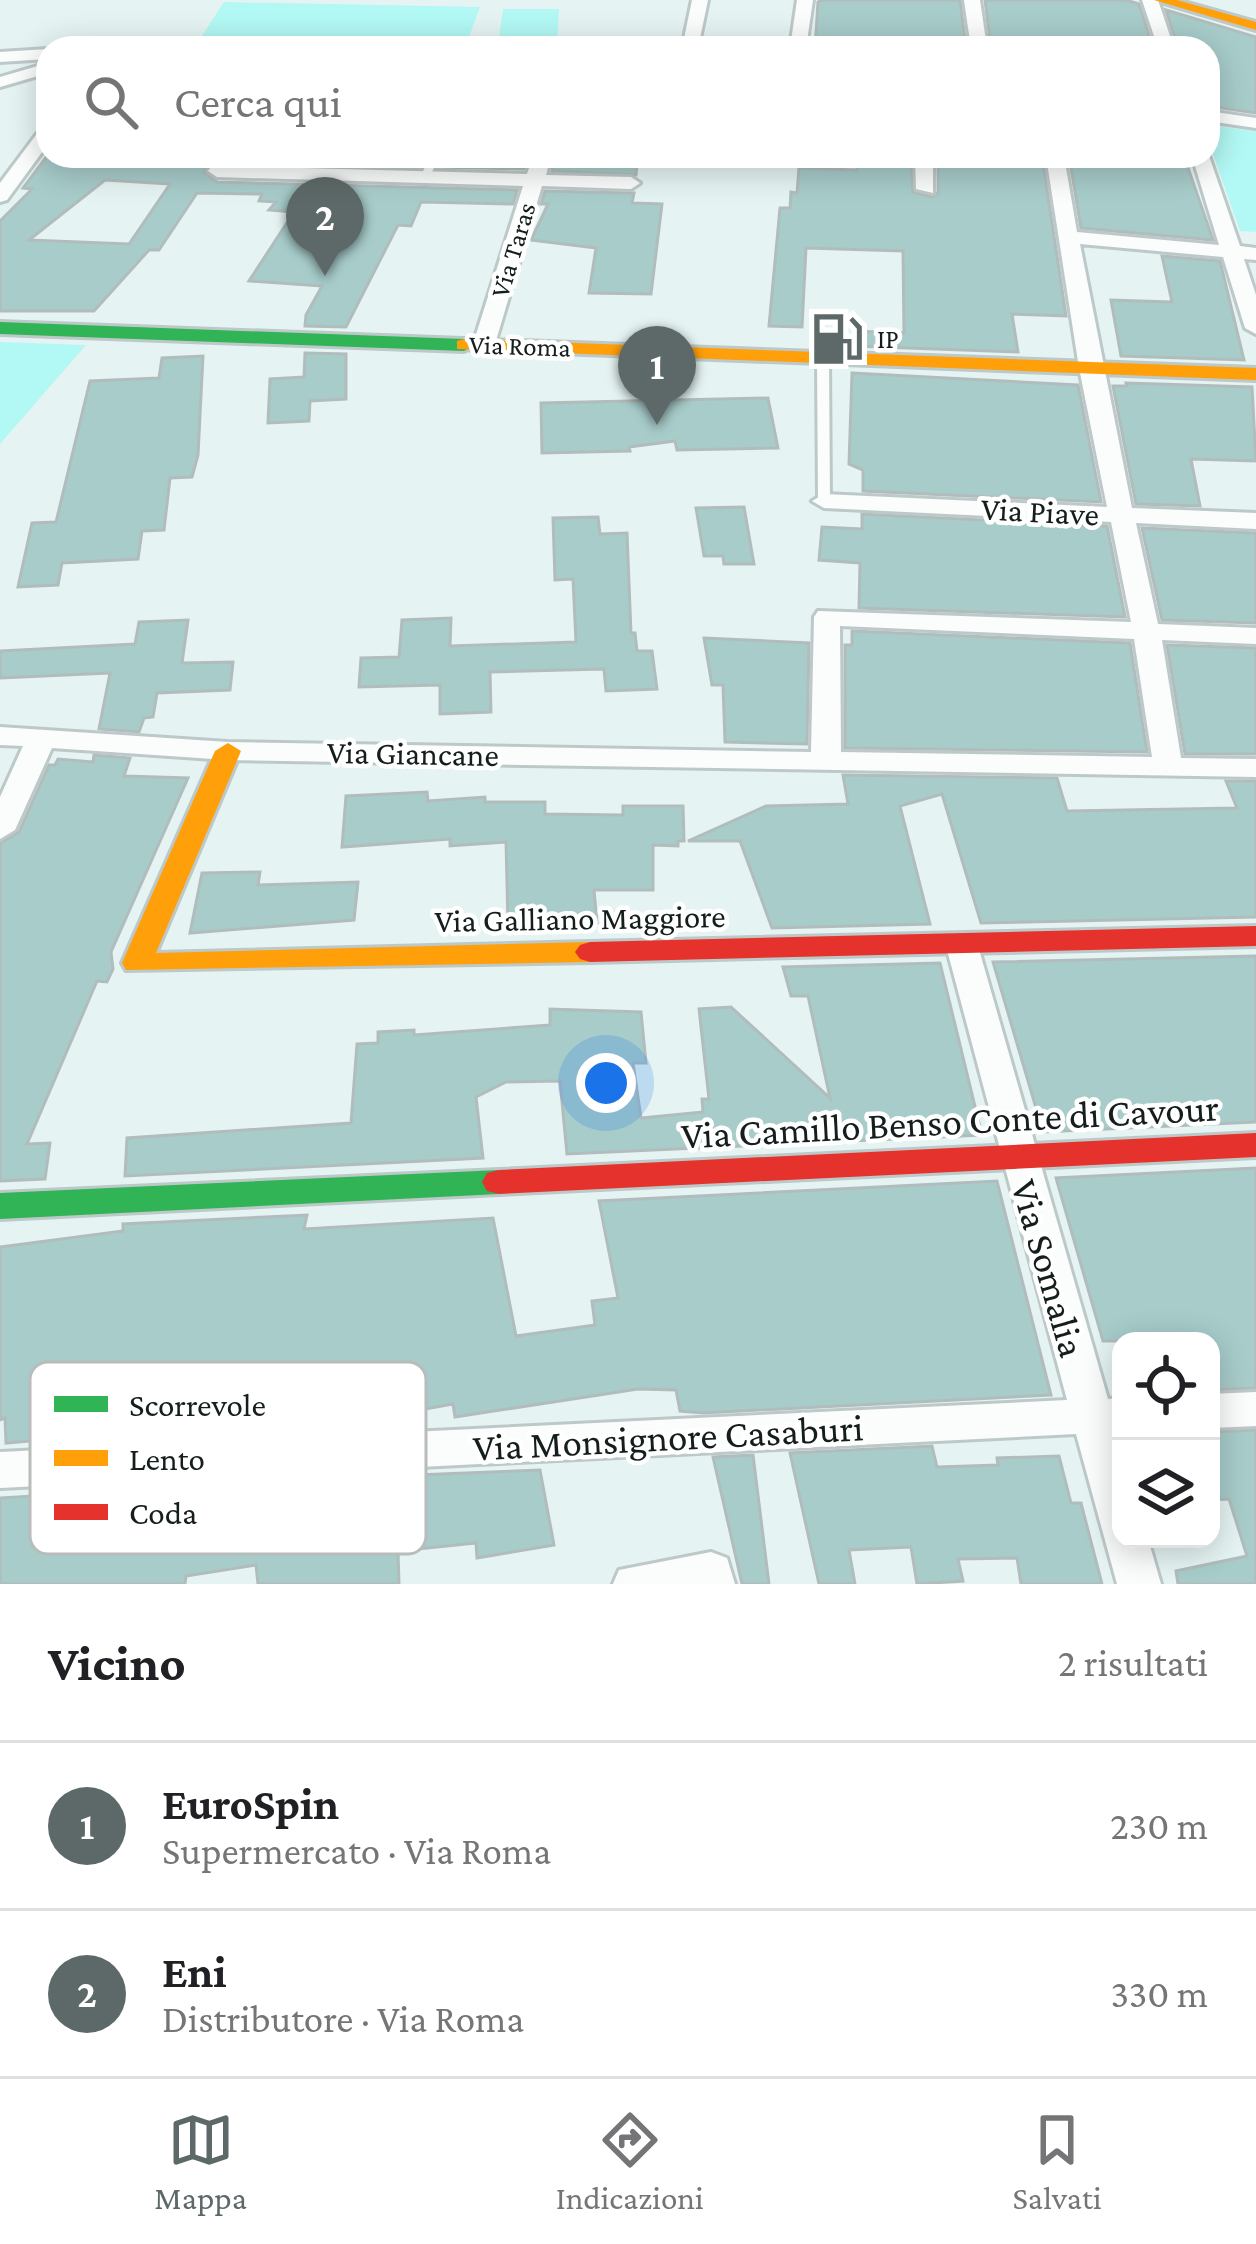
<!DOCTYPE html>
<html lang="it">
<meta charset="utf-8">
<style>
:root{--surface:#fff;--page:#f6f6f6;--text:#202124;--muted:#757577;--line:#e0e0e0;--accent:#5d6968}
body{margin:0;font-family:"Crimson Pro",serif;background:var(--page);color:var(--text)}
.controls{position:absolute;right:36px;bottom:36px;display:grid;overflow:hidden;border-radius:24px;box-shadow:0 6px 30px #0003}
.controls button{width:108px;height:108px;display:grid;place-items:center;padding:0;border:0;border-bottom:3px solid var(--line);background:var(--surface);color:var(--text);font:60px sans-serif}
.you{position:absolute;left:606px;top:1083px;width:42px;height:42px;margin:-30px;border:9px solid #fff;border-radius:50%;background:#1a73e8;box-shadow:0 0 0 18px #1a73e833}
.badge{display:grid;place-items:center;width:78px;height:78px;border-radius:50%;background:var(--accent);color:#fff;font-size:39px;font-weight:700}
.pin{position:absolute;translate:-50% -99px;filter:drop-shadow(0 3px 6px #0008)}
.pin::after{content:'';position:absolute;top:63px;width:42px;height:36px;background:inherit;clip-path:polygon(0 0,100% 0,50% 100%)}
.list{margin:0;padding:0;list-style:none}
h2{display:flex;justify-content:space-between;align-items:center;height:156px;margin:0;padding:0 48px;font-size:51px}
h2 small{font-size:39px;font-weight:400;color:var(--muted)}
.list li{display:grid;grid-template-columns:78px 1fr auto;gap:36px;align-items:center;box-sizing:border-box;height:168px;padding:0 48px;border-top:3px solid var(--line)}
.list b{display:block;font-size:45px;white-space:nowrap}
.list p{margin:0;font-size:39px;white-space:nowrap;color:var(--muted)}
.list em{font-size:39px;font-style:normal;color:var(--muted)}
.icon{flex:none;width:66px;height:66px;fill:none;stroke:currentColor;stroke-width:2;stroke-linecap:round;stroke-linejoin:round}
.map{position:relative;flex:none;width:1256px;height:1584px;overflow:hidden}
.search{position:absolute;background:var(--surface);box-shadow:0 6px 30px #0003;left:36px;right:36px;top:36px;height:132px;display:flex;align-items:center;gap:30px;box-sizing:border-box;padding:0 42px;border-radius:36px;color:var(--muted);font-size:45px}
.sheet{height:492px;background:var(--surface)}
nav{display:flex;justify-content:space-around;align-items:center;box-sizing:border-box;height:168px;border-top:3px solid var(--line);background:var(--surface);font-size:33px;color:var(--muted)}
nav a{display:grid;justify-items:center;gap:6px}
nav .on{color:var(--accent)}
.map>svg:first-child{display:block}
.green{fill:#b2f8f4}
.building{fill:#a7ccca;stroke:#b1bdbc;stroke-width:3;fill-rule:evenodd}
.lines{fill:none;stroke-linecap:round;stroke-linejoin:round}
.lane-casing{stroke:#bdc9c8;stroke-width:6}
.street-casing{stroke:#bdc9c8;stroke-width:6}
.fast-casing{stroke:#bdc9c8;stroke-width:6}
.slow-casing{stroke:#bdc9c8;stroke-width:6}
.jam-casing{stroke:#bdc9c8;stroke-width:6}
.lane{fill:#fbfdfd;fill-rule:evenodd}
.street{fill:#fbfdfd;fill-rule:evenodd}
.fast{fill:#30b455;fill-rule:evenodd}
.slow{fill:#ff9f0a;fill-rule:evenodd}
.jam{fill:#e5322d;fill-rule:evenodd}
.labels{text-anchor:middle;dominant-baseline:central;stroke-width:9;stroke-linejoin:round;paint-order:stroke}
.far-street-label{font-size:27px;fill:#141e1d;stroke:#fff}
.far-poi-label{font-size:27px;fill:#141e1d;stroke:#fff;text-anchor:start}
.street-label{font-size:33px;fill:#141e1d;stroke:#fff}
.near-street-label{font-size:39px;fill:#141e1d;stroke:#fff}
.key{fill:#fff;stroke:#b8bcbb;stroke-width:3}
.key-label{font-size:33px;fill:#141e1d}
</style>
<div class="map">
<svg width="1256" height="1584" viewBox="0 0 1256 1584">
<rect width="100%" height="100%" fill="#e5f4f3"/>
<g class="green">
<path d="M224,2L480,7L465,48L196,45Z"/>
<path d="M503,9H559L557,46H498Z"/>
<path d="M1208,125L1256,131V232L1240,231L1208,140Z"/>
<path d="M0,342L86,345L0,444Z"/>
</g>
<g class="building">
<path d="M822,0H960L966,48H815L818,2Z"/>
<path d="M985,0H1126L1139,4L1153,48H991Z"/>
<path d="M1166,10L1256,37V113L1214,107L1208,91V48H1178Z"/>
<path d="M47,156H213L204,172L217,182L517,190L513,204L421,202L411,226L398,225L346,327L305,326L306,315L322,286L249,281L294,212L269,210L276,202L259,201L262,194L197,193L159,250H149L94,311H0V221L32,189L23,188ZM105,180L170,184L129,244L29,240Z"/>
<path d="M467,156H528L524,169L439,167L444,157Z"/>
<path d="M555,156H624L623,163H637L636,175L552,171Z"/>
<path d="M858,156H911L913,192L932,197L938,193V156H1042L1066,316L1012,314L1018,352L853,346L854,331L904,333L903,251L806,248L802,327L769,326L780,208H790L791,192L797,193L799,168L857,170Z"/>
<path d="M1069,156H1184L1213,240L1081,228Z"/>
<path d="M545,191L634,193L632,203L662,204L651,294L589,293L596,248L531,240L548,204H541Z"/>
<path d="M1162,256L1220,261L1244,360L1121,356L1111,300L1172,302Z"/>
<path d="M305,353L346,354V399L310,401L309,421L268,423L270,379L304,377Z"/>
<path d="M203,356L198,455L192,477L170,478L164,530L142,531L138,559L62,563L58,585L18,587L32,523L56,522L90,381L159,378L162,358Z"/>
<path d="M852,373L1078,385L1101,502L863,491V470L849,464Z"/>
<path d="M1126,383L1252,387L1256,461L1191,459L1200,506L1136,504L1113,386H1127Z"/>
<path d="M768,398L778,448L677,450L675,441L629,447L630,451L542,453L541,403Z"/>
<path d="M744,507L754,564H724L723,556H704L696,508Z"/>
<path d="M862,514L1107,526L1125,617L859,608L860,563L819,560L822,527L862,529Z"/>
<path d="M598,517L600,534L627,533L631,633H635L637,651H652L657,689L606,691L604,669L490,672L491,712L440,714V685L359,687L361,658L399,657L402,620L451,618L450,646L576,642L573,579L555,580L553,518Z"/>
<path d="M1142,528L1256,533V623L1162,620Z"/>
<path d="M188,620L182,663L233,662L230,690L157,693L153,717L144,718L139,732L99,729L110,673L0,678V651L135,644L139,622Z"/>
<path d="M852,631L1130,643L1147,752L845,748V645H852Z"/>
<path d="M704,638L809,643L807,744L725,742L723,685H712Z"/>
<path d="M1167,645L1256,648V754H1185Z"/>
<path d="M94,755L130,758L124,776L188,778L111,952L113,969L107,982L97,981L27,1144L50,1143L45,1179L0,1181V843L19,832L49,765H55L58,759L93,762Z"/>
<path d="M843,775L1057,778L1067,811L1237,808L1226,781H1256V917L981,923L942,794L900,806L930,924L772,928L740,841H688L766,806L848,804Z"/>
<path d="M427,792L428,801L485,797V802H545V814L623,815V806H683L684,841H678V846L653,845V890H594L597,923L508,925L506,842L450,846V839L342,847L346,796Z"/>
<path d="M260,872L258,885L358,882L354,920L190,933L202,873Z"/>
<path d="M1256,956V1122L1043,1132L993,962Z"/>
<path d="M940,963L982,1135L567,1154L560,1081L506,1082L476,1097L483,1158L125,1176L127,1138L351,1123L357,1044L378,1043V1032L414,1030V1035L550,1025V1009L641,1012L646,1063H633L641,1118L703,1112L702,1099H709L699,1009L731,1007L830,1098L808,996H791L783,967Z"/>
<path d="M1256,1168V1388L1211,1390V1341H1103L1056,1178Z"/>
<path d="M997,1181L1051,1395L703,1413L680,1411L676,1390L638,1389L455,1417L453,1404L397,1414V1422L358,1425L357,1416L290,1423V1416L271,1419V1411L208,1416L206,1433L150,1431V1422L137,1423V1417L53,1421L51,1439L6,1443L5,1418L0,1420V1247L123,1231V1224L307,1215L304,1229L493,1218L516,1336L595,1325L592,1301L618,1298L599,1201Z"/>
<path d="M1256,1430V1584H1178L1176,1571L1247,1556L1229,1499L1211,1500V1432Z"/>
<path d="M932,1446L937,1467L998,1465L997,1458L1059,1456L1071,1503H1081L1102,1584H1021L1017,1558L958,1559L963,1581L917,1584L911,1547L849,1550L855,1584H819L790,1453Z"/>
<path d="M753,1455L769,1584H742L713,1457Z"/>
<path d="M540,1470L554,1545L477,1558L476,1543L398,1551L399,1584H258L256,1565L186,1576L185,1584H0V1498L254,1483L255,1505L364,1496L366,1477Z"/>
</g>
<g class="lines">
<g class="lane-casing">
<g id="lane">
<path d="M430,156H440L428,180H422L420,178Z"/>
<path d="M823,355L829,358L830,501L824,505L818,501L817,358Z"/>
</g>
</g>
<g class="street-casing">
<g id="street">
<path d="M692,0H708L698,48H682Z"/>
<path d="M797,0H813L806,48H790Z"/>
<path d="M964,0H980L987,48H971Z"/>
<path d="M1142,0H1158L1174,48H1158Z"/>
<path d="M48,49V59L0,62V52Z"/>
<path d="M48,63V73L0,87V77Z"/>
<path d="M1208,111L1256,118V128L1208,121Z"/>
<path d="M48,126V144L7,200L0,202V183L42,127Z"/>
<path d="M1208,153L1240,246L1256,248V260L1244,259L1256,295V334L1245,328L1223,257L1080,244L1132,508L1256,513V529L1136,523L1158,624L1256,628V644L1162,640L1181,758L1256,759V777L228,760L52,748L15,830L0,839V797L23,746L0,745V727L228,742L811,752L814,617L818,611L1131,622L1111,522L824,508L812,501L824,494L1107,507L1079,368L1046,156H1064L1077,232L1219,245L1192,156ZM840,626L1134,639L1152,757L841,752Z"/>
<path d="M218,156H236L230,166L527,174L533,156H551L546,175L631,177L640,183L631,189L542,186L495,344L484,351L473,344L523,186L217,177L208,171Z"/>
<path d="M761,156H779V159L770,165Z"/>
<path d="M915,156H933V193L916,189Z"/>
<path d="M962,935L974,938L978,946L1108,1399L1121,1398V1539H1148L1161,1584H1117L1076,1434L0,1488V1452L1067,1400L946,946L950,938Z"/>
<path d="M1256,1392V1426L1211,1428V1394Z"/>
<path d="M711,1552L727,1558L735,1584H613L619,1570Z"/>
</g>
</g>
<g class="fast-casing">
<g id="fast">
<path d="M0,322L464,339L474,345L464,351L0,334Z"/>
<path d="M499,1170L511,1173L516,1182L511,1191L499,1194L0,1219V1193Z"/>
</g>
</g>
<g class="slow-casing">
<g id="slow">
<path d="M1154,0H1177L1256,22V30Z"/>
<path d="M464,339L1256,368V380L457,349V341Z"/>
<path d="M228,743L241,751L156,953L590,942L600,945L605,952L600,959L590,962L126,970L122,963L215,751Z"/>
</g>
</g>
<g class="jam-casing">
<g id="jam">
<path d="M1256,926V946L590,962L580,959L575,952L580,945L590,942Z"/>
<path d="M1256,1133V1157L499,1194L487,1191L482,1182L487,1173L499,1170Z"/>
</g>
</g>
<use href="#lane" class="lane"/>
<use href="#street" class="street"/>
<use href="#fast" class="fast"/>
<use href="#slow" class="slow"/>
<use href="#jam" class="jam"/>
</g>
<defs>
<g id="fuel-bare" transform="scale(4.14)"><path d="M-5.5-6h7V0h2V4h1.3V-2.5L3-4.5l.8-.8L6-3V5H2.5V1h-1V6h-7ZM-4.2-4.7v3.2H.2V-4.7Z" fill="#5d6968" stroke="#fff" stroke-width="2.5" paint-order="stroke"/></g>
</defs>
<g fill-rule="evenodd">
<use href="#fuel-bare" x="837" y="339"/>
</g>
<g class="labels">
<g class="far-street-label">
<text transform="translate(513 250) rotate(-73)">Via Taras</text>
<text transform="translate(520 346) rotate(2)">Via Roma</text>
</g>
<g class="far-poi-label">
<text x="877" y="339">IP</text>
</g>
<g class="street-label">
<text transform="translate(1040 511) rotate(3)">Via Piave</text>
<text transform="translate(413 753) rotate(1)">Via Giancane</text>
<text transform="translate(580 918) rotate(-1)">Via Galliano Maggiore</text>
</g>
<g class="near-street-label">
<text transform="translate(950 1121) rotate(-3)">Via Camillo Benso Conte di Cavour</text>
<text transform="translate(1049 1268) rotate(74)">Via Somalia</text>
<text transform="translate(668 1437) rotate(-3)">Via Monsignore Casaburi</text>
</g>
</g>
<rect x="30" y="1362" width="396" height="192" rx="18" class="key"/>
<rect x="54" y="1396" width="54" height="16" fill="#30b455"/>
<rect x="54" y="1450" width="54" height="16" fill="#ff9f0a"/>
<rect x="54" y="1504" width="54" height="16" fill="#e5322d"/>
<g class="key-label">
<text x="129" y="1416">Scorrevole</text>
<text x="129" y="1470">Lento</text>
<text x="129" y="1524">Coda</text>
</g>
</svg>
<div class="controls">
<button><svg class="icon" aria-label="locate" viewBox="0 0 24 24"><circle cx="12" cy="12" r="6"/><path d="M12 2v4M12 18v4M2 12h4M18 12h4"/></svg></button>
<button><svg class="icon" aria-label="layers" viewBox="0 0 24 24"><path d="M12 4l9 5-9 5-9-5zM3 14l9 5 9-5"/></svg></button>
</div>
<div class="you"></div>
<div class="pin badge" style="left:657px;top:425px">1</div>
<div class="pin badge" style="left:325px;top:276px">2</div>
<div class="search"><svg class="icon" aria-label="search" viewBox="0 0 24 24"><circle cx="10" cy="10" r="6"/><path d="M15 15l6 6"/></svg>Cerca qui</div>
</div>
<section class="sheet">
<h2>Vicino<small>2 risultati</small></h2>
<ul class="list">
<li><span class="badge">1</span><div><b>EuroSpin</b><p>Supermercato · Via Roma</p></div><em>230 m</em></li>
<li><span class="badge">2</span><div><b>Eni</b><p>Distributore · Via Roma</p></div><em>330 m</em></li>
</ul>
</section>
<nav>
<a class="on"><svg class="icon" aria-label="map" viewBox="0 0 24 24"><path d="M3 6l6-2 6 2 6-2v14l-6 2-6-2-6 2zM9 4v14M15 6v14"/></svg>Mappa</a>
<a><svg class="icon" aria-label="directions" viewBox="0 0 24 24"><path d="M12 3l9 9-9 9-9-9zM9 14v-3h6M13 9l2 2-2 2"/></svg>Indicazioni</a>
<a><svg class="icon" aria-label="saved" viewBox="0 0 24 24"><path d="M7 4h10v16l-5-4-5 4z"/></svg>Salvati</a>
</nav>
